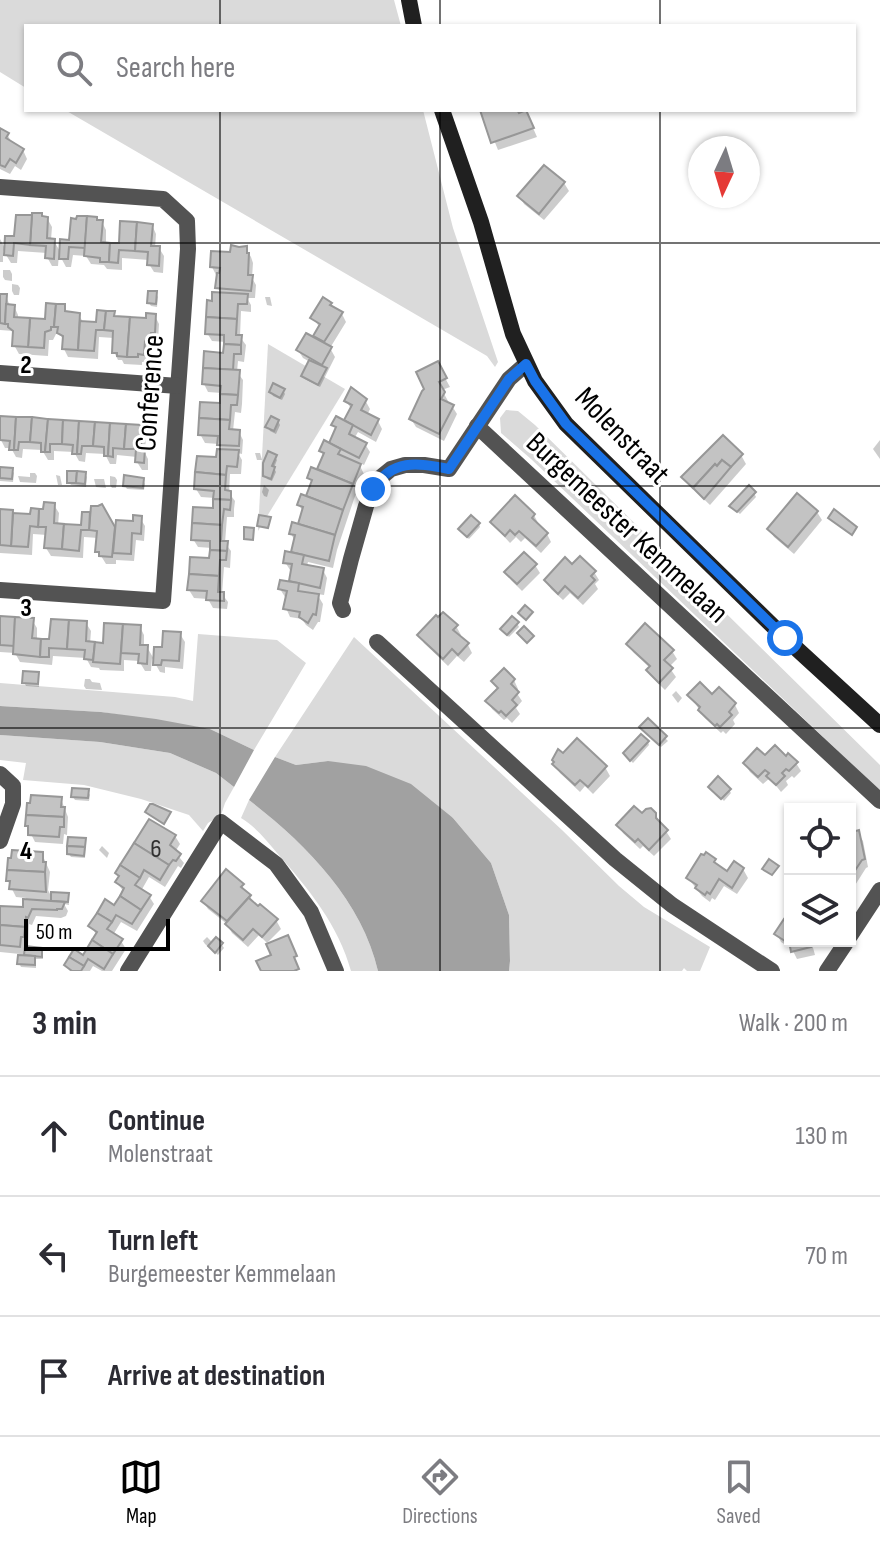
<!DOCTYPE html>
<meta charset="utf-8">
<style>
:root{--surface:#fff;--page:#f7f7f7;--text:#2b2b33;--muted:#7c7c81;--line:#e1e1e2;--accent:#000}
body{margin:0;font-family:"Sofia Sans Condensed",sans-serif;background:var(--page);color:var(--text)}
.controls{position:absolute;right:24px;bottom:24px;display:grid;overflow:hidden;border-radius:0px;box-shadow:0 2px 6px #0004}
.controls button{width:72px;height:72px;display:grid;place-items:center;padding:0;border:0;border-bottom:2px solid var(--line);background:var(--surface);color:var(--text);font:40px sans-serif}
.compass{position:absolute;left:688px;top:136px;width:72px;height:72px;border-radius:50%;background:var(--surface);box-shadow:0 2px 6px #0004;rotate:184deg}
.scale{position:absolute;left:24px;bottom:20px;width:146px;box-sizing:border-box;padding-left:8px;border:4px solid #000;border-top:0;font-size:22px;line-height:28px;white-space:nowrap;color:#000;-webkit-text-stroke:6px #fff;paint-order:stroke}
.stop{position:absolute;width:24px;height:24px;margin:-18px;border:6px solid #1a73e8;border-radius:50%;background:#fff}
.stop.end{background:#1a73e8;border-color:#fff;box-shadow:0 2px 8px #0008}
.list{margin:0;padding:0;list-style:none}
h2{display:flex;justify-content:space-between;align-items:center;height:104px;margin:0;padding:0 32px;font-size:34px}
h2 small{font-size:26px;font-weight:400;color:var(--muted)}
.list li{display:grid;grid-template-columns:52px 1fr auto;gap:24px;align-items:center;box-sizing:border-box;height:120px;padding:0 32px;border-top:2px solid var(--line)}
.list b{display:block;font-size:30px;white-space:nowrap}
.list p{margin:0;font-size:26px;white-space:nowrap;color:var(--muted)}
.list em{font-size:26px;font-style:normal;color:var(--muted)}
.icon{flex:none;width:44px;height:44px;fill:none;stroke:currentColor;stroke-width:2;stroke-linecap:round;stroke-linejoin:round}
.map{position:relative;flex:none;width:880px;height:971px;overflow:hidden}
.search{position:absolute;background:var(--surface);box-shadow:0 2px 6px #0004;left:24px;right:24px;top:24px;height:88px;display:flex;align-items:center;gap:20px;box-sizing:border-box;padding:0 28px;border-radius:0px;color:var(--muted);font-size:30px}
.sheet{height:464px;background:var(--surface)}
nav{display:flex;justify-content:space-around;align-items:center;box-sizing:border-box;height:112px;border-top:2px solid var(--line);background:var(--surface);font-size:22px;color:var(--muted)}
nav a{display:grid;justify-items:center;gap:4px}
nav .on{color:var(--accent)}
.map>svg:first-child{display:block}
.green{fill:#dadada}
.water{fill:#a1a1a1}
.shadow{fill:#0003}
.building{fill:#c3c3c3;stroke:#979797;stroke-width:2}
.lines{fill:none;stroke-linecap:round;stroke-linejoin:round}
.street{stroke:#535353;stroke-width:16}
.secondary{stroke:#202020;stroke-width:16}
.route{stroke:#1a73e8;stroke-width:10}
.grid{fill:none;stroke:#000;stroke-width:2;stroke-opacity:0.55}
.labels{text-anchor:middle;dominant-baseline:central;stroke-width:6;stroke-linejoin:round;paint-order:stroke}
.number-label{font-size:26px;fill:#313131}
.street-label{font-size:30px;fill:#000;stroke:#fff}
.grid-label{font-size:26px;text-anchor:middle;font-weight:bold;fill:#000;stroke:#fff;stroke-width:6;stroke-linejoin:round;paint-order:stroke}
</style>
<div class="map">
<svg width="880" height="971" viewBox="0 0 880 971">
<rect width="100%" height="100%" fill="#fff"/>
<g class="green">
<path d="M0,0H394L401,26H26V88L0,72Z"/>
<path d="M65,110H423L453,228L498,362L495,367L487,356Z"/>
<path d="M268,344L345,389L258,531Z"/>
<path d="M506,410L518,411L535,425L880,765V791L531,459L501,433L500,418Z"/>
<path d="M198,634L277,640L306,663L254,750L210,729L101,712L0,706V683L175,697L193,701Z"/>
<path d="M354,637L562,830L619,886L644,907L710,947L700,971H687L684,968L682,971H509L510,961L509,915L491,863L453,818L328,761L296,765L275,757Z"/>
<path d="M0,735L100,742L170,753L216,773L234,787L225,803L221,815L208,823L203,831L189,815L141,799L84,785L23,780L26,763L0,760Z"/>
<path d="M249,800C305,843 362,900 378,971H351C339,926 308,888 277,853C267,841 255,826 241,818Z"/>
</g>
<g class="water">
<path d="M0,706L101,712L156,719L210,729L254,750L234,787L216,773L170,753L100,742L0,735Z"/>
<path d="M275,757L296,765L328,761L366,766L411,784L453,818L491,863L509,915L510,961L509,971H378C362,900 305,843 249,800Z"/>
</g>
<g class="shadow">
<path d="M482,110H517L519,115L530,121L537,137L498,150Z"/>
<path d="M0,130L7,134L12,143L23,150L27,159L21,170L15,166L10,174L0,169Z"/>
<path d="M564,183L569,191L544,220L524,204L520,196Z"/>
<path d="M43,218H47L52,227L51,240L54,241L61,253L71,242L98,222H102L106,230V244L121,245L152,225L156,234L155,248H159L164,256L163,273L154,272L149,264V260L122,258V270L107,269L104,265L91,264L86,256L73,255L71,267H66L59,254L58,266H52L47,257V253L18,251L17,263H11L3,250V262H0V239L6,250L16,238Z"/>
<path d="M246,249L251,257L253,263L252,278L256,285L255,298H247L251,305V312L241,311L240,337L246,345L244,362L238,361L237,372L243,380L242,404L241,413L235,412L233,431L239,432L243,440L242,454L238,453L242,460L241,474H230L229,493L235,501L234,509V517H227L225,543L231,551L230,568L224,567L222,594L228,602L227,609L213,608L208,599L194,598L189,590L211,561L212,548L198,547L193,539L214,510L215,498L201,497L196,489L223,451L219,444L205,443L200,434L222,405V393L208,392L204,384L225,355L226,342L212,341L207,333L214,303L221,295L218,288V275H216L212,267L232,254Z"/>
<path d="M3,270H10L12,274V281L5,280L3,277Z"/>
<path d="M12,284L18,285L20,288L19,295H14L12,291Z"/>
<path d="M156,293L158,297L157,307L151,306L149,303Z"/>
<path d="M6,296L10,306H14L18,315V319L47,321L64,306L68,314L79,315L84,324H98L113,313L116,318L148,320L155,316L159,324L158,341H154V345L149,349L148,362H142V365L124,364L122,360H118L114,352V338L99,337L98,359L68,357L64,349V341L60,334H56L53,340H49L48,356L19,354L14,345L15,335L13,331L0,330V300Z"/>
<path d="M265,297H270L272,306L267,305Z"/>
<path d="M330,304L333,309L342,314L346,322L330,348L335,357L320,387L305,379L303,376L310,362L303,358L298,350L314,339L320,328L313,318Z"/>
<path d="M437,363L450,387L442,390L448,401L447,404L452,406L457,414L444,441L416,427L411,419Z"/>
<path d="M283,390L285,394L282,400L273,396L271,392Z"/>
<path d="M365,400L370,409L367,415L378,421L382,429L376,442L358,432L354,439L365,444L370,452L364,465L358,462L364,474L354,499L337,550L333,568L308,562L307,567L323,570L327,578L324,595L317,594L323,604L320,622H318L313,630L306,625L302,619L290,617L286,608L288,597H285L280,589L290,584L293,571L290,570L285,562L292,554L295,541L291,534L300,526L304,513L299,505L307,499L313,484L309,478L318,471L324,457L321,451L329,445L337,430L334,425L345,423L352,410L346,401Z"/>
<path d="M278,421L280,425L276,434L270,431L268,427Z"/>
<path d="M141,427L146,435L145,453L148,459V470H142L137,462V457L117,455L116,464H110L105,454L86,453L85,462L79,461L74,452L54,451V460H48L42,450L23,449L22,458L16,457L11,448H5L1,440Z"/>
<path d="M880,440V459L873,449Z"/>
<path d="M255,453H260L262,460H257Z"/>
<path d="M741,455L746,464L710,505L689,485L684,477Z"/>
<path d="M275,457L277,460L274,468L276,472L272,481L267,479L265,475Z"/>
<path d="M0,469L12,470L14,473L13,482L0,481Z"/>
<path d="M30,473H35L37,476L36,483L20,482L18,476L30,477Z"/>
<path d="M85,474L87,477L86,487L71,485L69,482Z"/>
<path d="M56,475L60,476L62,485H58Z"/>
<path d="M110,476L115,477L117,480L116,488H112L110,485Z"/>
<path d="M94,479H104L106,488L96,487Z"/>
<path d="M143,480L145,484L144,490L127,489L125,486Z"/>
<path d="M264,485L269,490L267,497L264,496L262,492Z"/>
<path d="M754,493L756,497L740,514L734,509Z"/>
<path d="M797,496L817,512L822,520L794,554L774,537L769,529Z"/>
<path d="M54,505L59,513L58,526L83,527L84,514H106L117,536L140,518L145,526L144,541L136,540L134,561L116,560V564H106L98,551V538L84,537L83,558L51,556L46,548L47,535L33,534L32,555L0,553V511L12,512L14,515L32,516L45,511Z"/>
<path d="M534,515L538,523L537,525L547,534L551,542L541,553L525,538L521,542L516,537L510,543L498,530L493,522Z"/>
<path d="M479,524L480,527L469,539L462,533Z"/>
<path d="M535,565L540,573L522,591L511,580L506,572Z"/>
<path d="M573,567L594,572L599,580L595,584L598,589L583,605L570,593L563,600L551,589L546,580Z"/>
<path d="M0,618L32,620L37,628V640L51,641L86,623L91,631L90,644L105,645L106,625L140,627L144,635V647H147L155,661L164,649L180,634L185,642L183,669L165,667V673L160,672L152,658L151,671H145L139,661L124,660V671L100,670L99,668L91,667L86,658L53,656L52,665L20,662L15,653L0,652Z"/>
<path d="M517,623L519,627L509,637L504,632Z"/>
<path d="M456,626L461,635L458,637L468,645L472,653L464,662L457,656L448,666L424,643L420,635Z"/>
<path d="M629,644L672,651L677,659L669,667L676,677L665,690L653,678L648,670L650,668L633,652Z"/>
<path d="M504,671L514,680L518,689L516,692L522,701L516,708L520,714L512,723L507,718L504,720L492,709L488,701L499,690L494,682Z"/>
<path d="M38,674L39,677V687L26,686L24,682Z"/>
<path d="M85,679H90L92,682L100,683L102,690L86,689L84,686Z"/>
<path d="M719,690L735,705L739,713L733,720L735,724L726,734L723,731L721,733L705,718L690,696L712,697Z"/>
<path d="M676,691L682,698L678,703L672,695Z"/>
<path d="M648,721L668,741L661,747L643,730Z"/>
<path d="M648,742L649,745L633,763L627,757Z"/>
<path d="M765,758L786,759L796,763L801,771L794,778L792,776L786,781L788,785L781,792L770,778L763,784L750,772L745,764Z"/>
<path d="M555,765L605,767L610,776L593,794L585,786L580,792L560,773Z"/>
<path d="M713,790H729L731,793L724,801Z"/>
<path d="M88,791L90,795L89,801L75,800L73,797Z"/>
<path d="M61,799L68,817L67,835L64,834L63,844L35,842L27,826Z"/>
<path d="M655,814L671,839L654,856L643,846L640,849L623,833L619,825L642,816Z"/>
<path d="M850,828L858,833L863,841L868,867L866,868L852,890L850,889Z"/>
<path d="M175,836L180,844L175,852L184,863L181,868L178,866L165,887L149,877L141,891L149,896L154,904L137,931L121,922L113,935L121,941L126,949L112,971H102L93,966L90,971H70L67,965L83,958L97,936L91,926L115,908L124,892L117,883Z"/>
<path d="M84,840L86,843L85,858L71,857L69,854Z"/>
<path d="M102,846L109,853L107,858L99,850Z"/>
<path d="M42,854L50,872L48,890L50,894L68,895L69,905L64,904L68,911L66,916L61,918L36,916L32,925L29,924L28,949H41L43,953V959H36V968L21,967L19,963L20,954L0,952V908L25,909L26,898L16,897L8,881Z"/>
<path d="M714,860L718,867L728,873L743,869L748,878L737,894L724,886L715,900L712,898L710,902L702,896L688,878Z"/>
<path d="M242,886L255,906L276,920L281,929L267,943L259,935L248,947L232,933L227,924L208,909L203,901Z"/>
<path d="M790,925V941H818L812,944L815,955L797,959L792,949L781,942L777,934Z"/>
<path d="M207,937L213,943L216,939L222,945L224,948L218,955L205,944L203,941Z"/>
</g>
<g class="building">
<path d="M480,110H517L519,113L526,110L534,128L491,143Z"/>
<path d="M0,128L9,133L6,138L24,149L16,163L10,159L5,167L0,165Z"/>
<path d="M544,165L565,182L539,214L517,196Z"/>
<path d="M32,213H42V216L48,217L47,238L55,239L54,259L45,258L46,246L30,245Z"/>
<path d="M16,215H32L30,245L14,243L13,256L4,255L5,236H14Z"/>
<path d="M77,216H87L85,248L69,247L68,259H59L60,239L69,240L71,218L76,219Z"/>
<path d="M87,216L97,217V220H103L101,242L110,243L109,262H100V258L84,256Z"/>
<path d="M120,221L137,222L135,251L119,250L118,263L109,262L110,243H119Z"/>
<path d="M137,222L153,224L151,246H160L159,266L147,265L148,252L135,251Z"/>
<path d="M231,245L239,247L247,246V253H249L248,275H253L251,291L215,288L217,273H219L220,268L210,267L211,251L230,252Z"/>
<path d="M148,291H157L156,304L147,303Z"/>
<path d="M212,292L248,294L247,304H238L237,319L206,317L207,300L212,301Z"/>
<path d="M0,294H7L5,324L0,323Z"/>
<path d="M323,297L332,303L330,305L343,312L324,342L313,336L320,324L310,318Z"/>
<path d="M46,303L56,304L54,327H51V330L45,332L44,348L28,347L30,318L45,319Z"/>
<path d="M6,304L15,305L14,317L30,318L28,347L12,346L13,331L8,327V324H5Z"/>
<path d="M56,304H65V311L80,313L78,350L62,349L63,336L57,333L58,327H54Z"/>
<path d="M97,310L106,311L104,330H96L94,351L78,350L80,321L96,322Z"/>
<path d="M106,311H115L114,316L130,317L127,357L117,356V353H112L113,331L104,330Z"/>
<path d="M146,313L156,314L155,333H151L150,336L145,341L144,355L138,354V357H127L130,317L146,318Z"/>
<path d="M206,317L237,319L236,335H242L241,345L224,344V335L205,334Z"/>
<path d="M306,333L332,347L322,365L296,350Z"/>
<path d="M224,344L241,345V354H234L233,370L203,368L204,351L223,353Z"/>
<path d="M309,360L327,368L318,385L301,376Z"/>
<path d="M438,361L447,378L439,382L445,392L441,399L454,405L439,434L409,419L422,391L424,389L416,372Z"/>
<path d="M203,368L240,370L238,395L220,394L221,386L202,384Z"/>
<path d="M273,383L285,389L280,398L269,392Z"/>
<path d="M351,387L367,399L361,410L379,419L371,435L344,420L352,405L344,401Z"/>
<path d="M220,394L238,395L237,405H231L230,420L199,418L200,402L220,403Z"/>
<path d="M0,416L16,417L14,450H9L10,441L0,440Z"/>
<path d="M271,416L279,420L274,431L265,427Z"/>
<path d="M336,416L353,425L349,434L367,443L359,458L329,443L336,427L331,425Z"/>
<path d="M16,417H32L30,442H19L18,450H14Z"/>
<path d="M32,417L48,419L45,452H41V443L30,442Z"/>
<path d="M199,418L230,420L229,429L240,430L239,446L217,445L218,436L198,435Z"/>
<path d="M48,419L63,420L62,444H50V452H45Z"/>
<path d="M63,420L79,421L77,454H72L73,445L62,444Z"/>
<path d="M79,421L95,422L93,446H82L81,454H77Z"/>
<path d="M95,422L110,423L108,456H104V447L93,446Z"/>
<path d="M110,423L126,424L124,449L113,448V457L108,456Z"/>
<path d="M126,424L142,425L141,449H145L144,463L135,462L136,449H124Z"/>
<path d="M723,435L743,454L731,467L722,460L717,466L715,464L693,488L681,477Z"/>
<path d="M324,440L341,449L338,454L361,464L353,484L317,469L324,453L319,451Z"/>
<path d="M217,449L239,450L237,467L227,466L226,475L195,472L197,456L216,457Z"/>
<path d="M268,451L277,455L272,466L275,467L271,479L263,476V463Z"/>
<path d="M722,460L731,467L704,499L693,488L715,464L717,466Z"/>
<path d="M0,467L13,468L12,479L0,478Z"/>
<path d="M311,467L353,484L343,510L306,496L312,480L307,478Z"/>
<path d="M67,471H77L76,483H67Z"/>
<path d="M77,471L86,472L85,484L76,483Z"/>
<path d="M195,472L226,475L225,490L231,491V500L213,499L214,491L194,489Z"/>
<path d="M124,475L144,478L143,488L123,486Z"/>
<path d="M749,485L756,492L737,512L729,506Z"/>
<path d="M797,493L818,511L788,547L767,529Z"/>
<path d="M301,494L343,510L335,535L298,524L303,507L297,505Z"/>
<path d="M515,495L535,514L532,518L548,533L536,546L519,531L515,535L510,530L505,536L490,522Z"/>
<path d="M213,499L231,500L230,510L224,509L222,525L192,523L193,507L213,508Z"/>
<path d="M44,502L55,503L54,523L64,524L62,549L44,548L46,527H38L39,509H43Z"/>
<path d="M102,504L115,527L112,557L99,556V552H95L97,531L89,530L91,506H98Z"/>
<path d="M31,508L39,509L38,527L30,526L28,547L11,546L13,513L30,514Z"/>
<path d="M0,509L13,510L11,546L0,545Z"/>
<path d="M834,509L857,527L852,535L828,518Z"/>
<path d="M82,512H90L89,530H81L79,551L62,549L64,524L81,525Z"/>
<path d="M133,515L142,516L141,534L132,533L131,554L113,553L116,520L133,521Z"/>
<path d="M259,515L271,517L268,528L257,526Z"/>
<path d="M471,515L480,523L467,537L458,529Z"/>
<path d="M292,522L335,535L329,561L291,552L295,535L289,534Z"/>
<path d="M192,523L222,525L221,541H228L227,551L210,550V541L191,540Z"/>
<path d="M244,527L254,528L253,540L244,539Z"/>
<path d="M210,550L227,551L226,560H220L219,576L189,574L190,557L209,558Z"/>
<path d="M285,551L304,555L302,564L324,568L320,588L289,581L292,564L283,563Z"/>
<path d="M524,552L537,564L517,584L504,572Z"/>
<path d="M580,556L596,571L591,576L595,580L578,598L565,586L558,594L544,580L565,557L572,564Z"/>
<path d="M189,574L219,576L218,592H224V601L206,600L207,591L187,590Z"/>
<path d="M280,580L299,583L298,591L319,594L316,615L313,614L308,623L299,617L300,612L283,609L287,591L278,589Z"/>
<path d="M525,605L533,612L526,620L518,613Z"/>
<path d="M443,612L458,625L453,630L469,643L458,655L452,649L443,659L417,635L436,615L438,617Z"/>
<path d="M0,616L15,617L14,646L0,645Z"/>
<path d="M512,616L519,622L507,635L500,629Z"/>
<path d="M15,617L34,618L32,638L41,639L40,657L13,654Z"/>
<path d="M51,619L69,620L67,649L49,648V657H40L41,639H49Z"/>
<path d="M69,620L87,621L86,641L95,642L93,660L84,659L85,650L67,649Z"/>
<path d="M104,623L123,624L120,664L93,662L95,642L103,643Z"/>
<path d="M645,623L674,650L664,660L673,668L659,683L646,670L650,666L626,644Z"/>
<path d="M123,624L141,625L140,645H148L147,664L138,663L139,654L121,653Z"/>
<path d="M524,626L534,636L527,643L517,633Z"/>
<path d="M163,631L181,632L179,661L162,660L161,665H153L154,647H162Z"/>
<path d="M504,668L515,679L511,684L519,692L512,700L517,705L506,716L501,711L499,713L485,701L498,688L491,681Z"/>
<path d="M23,671L39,672L38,684L22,683Z"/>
<path d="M700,682L712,694L719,687L736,703L729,712L732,715L720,727L717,724L715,726L698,710L700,707L687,695Z"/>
<path d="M648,718L667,736L659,745L639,727Z"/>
<path d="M641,734L649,741L630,761L623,753Z"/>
<path d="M577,738L607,766L588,787L580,780L575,785L552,764L554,762L552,760L558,749L563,753Z"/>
<path d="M775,745L786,756L788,753L798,762L789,771L786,769L782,773L785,776L776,785L766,776L769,773L765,770L758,777L743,763L757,748L765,755Z"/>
<path d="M718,776L731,789L721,799L708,787Z"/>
<path d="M72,788L89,789L88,798L71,797Z"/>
<path d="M31,795L62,797L61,807H65L64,817L26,815L27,803H30Z"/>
<path d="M150,804H153L171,812L164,824L145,812Z"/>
<path d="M634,806L642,813L646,809L651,808L656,813V818L668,830L649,850L638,839L635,842L616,825Z"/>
<path d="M26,815L64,817V827H60L59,837L28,835V826H25Z"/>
<path d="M149,819L176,835L170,845L181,854L176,861L173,860L169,865L134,843Z"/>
<path d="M850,826L856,831L859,830L865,859L862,860L850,878Z"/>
<path d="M68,837L86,838L85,847L67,846Z"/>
<path d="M134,843L169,865L160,880L144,870L140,878L120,865Z"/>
<path d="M67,846L85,847L84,856L67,854Z"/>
<path d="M12,850L43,852V862H46L45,872L7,870L8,858H11Z"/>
<path d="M706,852L716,859L714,862L727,871L734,861L744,868L732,888L719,879L710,894L707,892L705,895L695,888L697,885L686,878L701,854L704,855Z"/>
<path d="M769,859L779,866L772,875L762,869Z"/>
<path d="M120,865L140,878L135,885L151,895L141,910L120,896L124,888L115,882L119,876L115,873Z"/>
<path d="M226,869L244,884L241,887L251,895L227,921L201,901Z"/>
<path d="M7,870L45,872L46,892L9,889L10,881H6Z"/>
<path d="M51,892L69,893L68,902L51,901Z"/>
<path d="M251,895L249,898L258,906L260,904L278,919L262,937L253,929L243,940L225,924Z"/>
<path d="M120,896L141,910L132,924L116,915L112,922L97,913L105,899L114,905Z"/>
<path d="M23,899L65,902L62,909H57V910L32,909L28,918L26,917L25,927L0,925V906L23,907Z"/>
<path d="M97,913L112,922L107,929L123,939L113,954L92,940L97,932L88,926Z"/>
<path d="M784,919L790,923V941H810L811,947L791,952L789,941H785L774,934Z"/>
<path d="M0,925L25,927L24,937H21L20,947L0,945Z"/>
<path d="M288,935L297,956L294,957L299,969L294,971H261L256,961L271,955L266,944Z"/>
<path d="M216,937L223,943L215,953L208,946Z"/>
<path d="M92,940L113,954L104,969L88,959L84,966L69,957L74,949L83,955Z"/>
<path d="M25,946L42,948V957L24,955Z"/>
<path d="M18,955L35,956V965L17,964Z"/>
<path d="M69,957L84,966L81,971H72L64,965Z"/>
</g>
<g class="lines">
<g class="street">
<path d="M0,187L163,199L187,221L188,249L163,601L0,590"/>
<path d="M0,373L178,386"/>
<path d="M477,426L880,801"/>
<path d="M343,610L340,603L351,559L366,506L373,489L380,478L391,469L405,465H424L449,469L509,379L526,364"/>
<path d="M377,642L615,859L672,905L772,971"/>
<path d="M0,774L13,786V804L0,841"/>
<path d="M850,936L880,890"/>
<path d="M128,971L221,822L276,864L311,912L336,971"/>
<path d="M827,971L847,941"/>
</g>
<g class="secondary">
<path d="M409,0L414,26"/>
<path d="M442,110L481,222L513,334L535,381L566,424L785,638L880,725"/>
</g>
</g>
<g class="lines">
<path class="route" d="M373,489C393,458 417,463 449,469L509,379L526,364L535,381L566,424L785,638"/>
</g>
<path class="grid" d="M220,0V26M440,0V26M660,0V26M220,110V971M440,110V971M660,110V971M0,243H880M0,486H880M0,728H880"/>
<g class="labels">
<g class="number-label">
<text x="156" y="849">6</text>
</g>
<g class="street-label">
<text transform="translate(150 393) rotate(-86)">Conference</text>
<text transform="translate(622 436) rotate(46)">Molenstraat</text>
<text transform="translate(627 528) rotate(43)">Burgemeester Kemmelaan</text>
</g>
</g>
<g class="grid-label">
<text x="26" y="373">2</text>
<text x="26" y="616">3</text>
<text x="26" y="859">4</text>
</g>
</svg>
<div class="controls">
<button><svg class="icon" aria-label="locate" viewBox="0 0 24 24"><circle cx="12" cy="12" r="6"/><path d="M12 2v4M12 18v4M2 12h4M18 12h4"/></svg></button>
<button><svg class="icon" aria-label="layers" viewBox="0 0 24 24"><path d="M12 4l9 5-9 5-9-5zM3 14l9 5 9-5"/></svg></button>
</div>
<svg class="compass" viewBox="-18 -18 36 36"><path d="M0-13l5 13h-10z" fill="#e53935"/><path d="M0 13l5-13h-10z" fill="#7c7c81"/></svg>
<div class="scale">50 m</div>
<div class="stop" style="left:785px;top:638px"></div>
<div class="stop end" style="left:373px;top:489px"></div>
<div class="search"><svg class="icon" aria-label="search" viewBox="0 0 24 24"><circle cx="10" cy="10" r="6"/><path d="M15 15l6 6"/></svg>Search here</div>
</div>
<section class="sheet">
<h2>3 min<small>Walk · 200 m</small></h2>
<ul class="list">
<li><svg class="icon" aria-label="ahead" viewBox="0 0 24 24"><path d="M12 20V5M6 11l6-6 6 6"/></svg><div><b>Continue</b><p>Molenstraat</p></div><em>130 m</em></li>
<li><svg class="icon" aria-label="left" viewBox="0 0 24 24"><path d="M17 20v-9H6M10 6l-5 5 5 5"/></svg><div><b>Turn left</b><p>Burgemeester Kemmelaan</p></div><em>70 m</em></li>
<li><svg class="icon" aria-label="arrive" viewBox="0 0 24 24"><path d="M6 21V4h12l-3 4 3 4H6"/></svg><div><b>Arrive at destination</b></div></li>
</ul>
</section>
<nav>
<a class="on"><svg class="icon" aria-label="map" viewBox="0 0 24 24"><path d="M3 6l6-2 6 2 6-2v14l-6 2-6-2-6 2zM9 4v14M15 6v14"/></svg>Map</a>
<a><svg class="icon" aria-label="directions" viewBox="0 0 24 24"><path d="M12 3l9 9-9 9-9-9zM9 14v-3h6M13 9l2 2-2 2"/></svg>Directions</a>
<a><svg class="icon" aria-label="saved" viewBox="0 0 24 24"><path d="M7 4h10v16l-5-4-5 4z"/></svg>Saved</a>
</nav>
